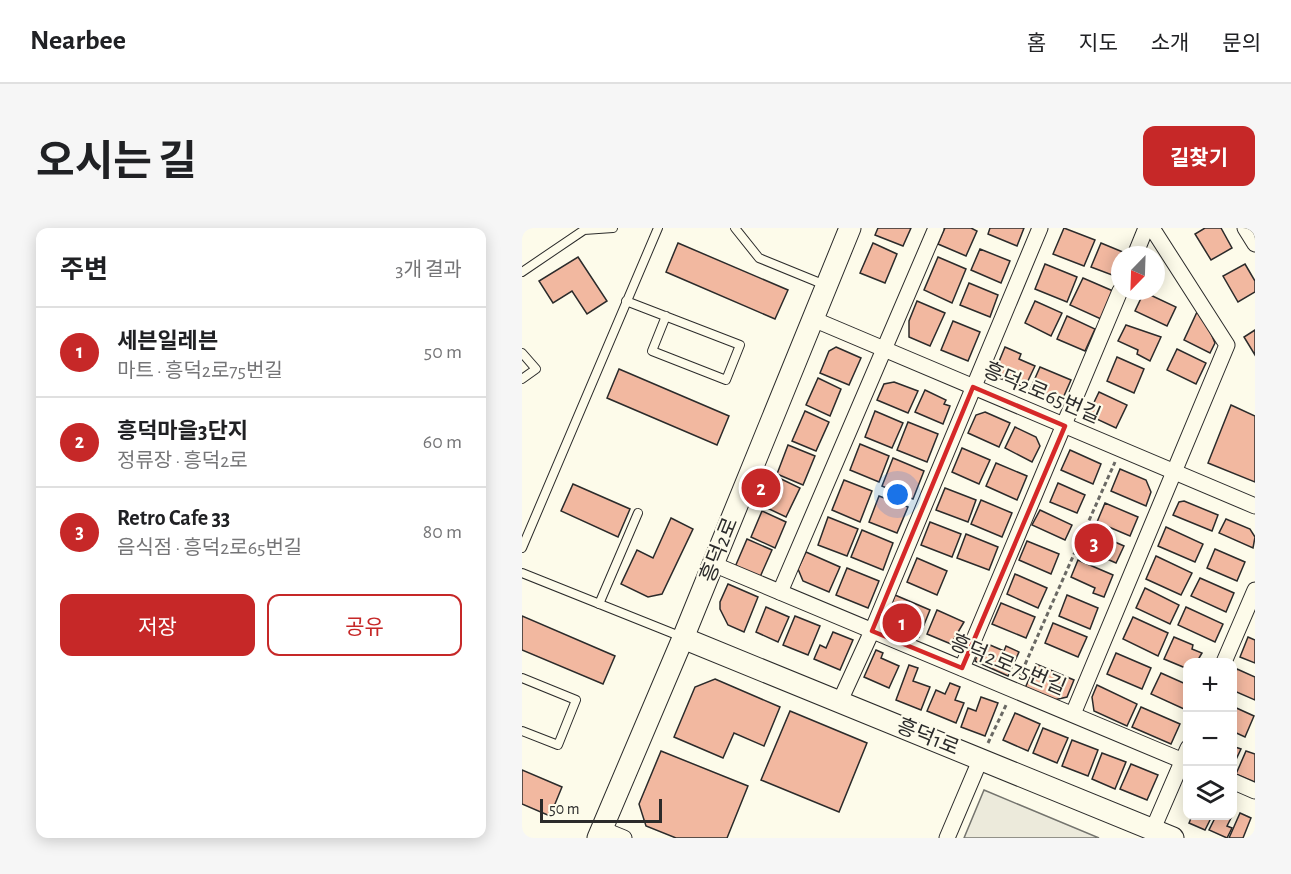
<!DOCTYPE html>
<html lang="ko">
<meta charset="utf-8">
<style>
:root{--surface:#fff;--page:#f6f6f6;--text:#202124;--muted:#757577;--line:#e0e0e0;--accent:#c62828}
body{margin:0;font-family:"Alegreya Sans","Noto Sans KR",sans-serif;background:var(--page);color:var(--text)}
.controls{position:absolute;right:18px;bottom:18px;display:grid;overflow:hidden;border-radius:12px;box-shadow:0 3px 15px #0003}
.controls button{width:54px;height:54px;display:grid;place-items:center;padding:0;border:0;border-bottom:2px solid var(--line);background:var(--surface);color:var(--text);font:30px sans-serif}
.compass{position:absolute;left:589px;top:18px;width:54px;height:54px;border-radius:50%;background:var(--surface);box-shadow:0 3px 15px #0003;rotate:203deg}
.scale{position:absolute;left:18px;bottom:15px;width:122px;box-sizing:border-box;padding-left:6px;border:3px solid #2b2b2b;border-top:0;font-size:16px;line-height:21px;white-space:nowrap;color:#2b2b2b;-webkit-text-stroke:4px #fdfbea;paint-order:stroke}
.you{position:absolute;left:376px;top:267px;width:21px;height:21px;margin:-15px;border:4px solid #fff;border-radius:50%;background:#1a73e8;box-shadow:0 0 0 9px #1a73e833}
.badge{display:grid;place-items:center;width:39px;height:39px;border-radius:50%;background:var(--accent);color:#fff;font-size:20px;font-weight:700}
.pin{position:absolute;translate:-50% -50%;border:3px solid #fff;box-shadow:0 2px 6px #0006}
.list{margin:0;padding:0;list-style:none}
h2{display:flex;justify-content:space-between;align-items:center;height:78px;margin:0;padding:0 24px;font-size:26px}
h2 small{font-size:20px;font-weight:400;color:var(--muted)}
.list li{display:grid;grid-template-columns:39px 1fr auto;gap:18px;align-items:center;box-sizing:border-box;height:90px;padding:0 24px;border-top:2px solid var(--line)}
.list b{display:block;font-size:22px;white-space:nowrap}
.list p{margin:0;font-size:20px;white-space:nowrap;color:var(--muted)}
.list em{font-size:20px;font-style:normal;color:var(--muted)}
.actions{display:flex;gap:12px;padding:18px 24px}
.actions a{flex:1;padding:14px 0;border:2px solid var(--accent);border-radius:12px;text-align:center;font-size:21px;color:var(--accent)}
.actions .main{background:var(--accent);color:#fff}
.icon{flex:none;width:33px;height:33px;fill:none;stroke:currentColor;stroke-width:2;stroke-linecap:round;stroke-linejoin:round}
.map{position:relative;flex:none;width:733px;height:610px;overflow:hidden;border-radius:12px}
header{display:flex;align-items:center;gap:36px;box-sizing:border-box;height:84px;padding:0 30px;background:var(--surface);border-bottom:2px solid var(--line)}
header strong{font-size:28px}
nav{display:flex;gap:33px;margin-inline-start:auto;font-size:21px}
.intro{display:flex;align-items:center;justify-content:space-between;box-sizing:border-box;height:144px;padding:0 36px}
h1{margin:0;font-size:42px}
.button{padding:15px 27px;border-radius:12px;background:var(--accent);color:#fff;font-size:21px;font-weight:700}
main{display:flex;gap:36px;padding:0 36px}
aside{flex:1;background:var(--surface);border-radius:12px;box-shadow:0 3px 15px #0003}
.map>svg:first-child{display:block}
.parking{fill:#eceadb;stroke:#74746e;stroke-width:1.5}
.building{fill:#f2b8a0;stroke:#2b2b2b;stroke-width:1.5}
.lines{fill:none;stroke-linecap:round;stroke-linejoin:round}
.lane-casing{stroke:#2b2b2b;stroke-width:10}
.street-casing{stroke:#2b2b2b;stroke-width:17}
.secondary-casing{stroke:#2b2b2b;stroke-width:23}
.path{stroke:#6a6964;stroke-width:3;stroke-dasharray:4.5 3;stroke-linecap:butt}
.lane{stroke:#fdfbea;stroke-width:8}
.street{stroke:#fdfbea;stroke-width:15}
.secondary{stroke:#fdfbea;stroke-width:21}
.marked{fill:none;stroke:#d62828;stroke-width:4.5;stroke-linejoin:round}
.labels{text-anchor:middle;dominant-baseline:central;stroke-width:4.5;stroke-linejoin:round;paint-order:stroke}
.street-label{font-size:21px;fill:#2b2b2b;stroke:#fdfbea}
</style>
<header>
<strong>Nearbee</strong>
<nav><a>홈</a><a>지도</a><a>소개</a><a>문의</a></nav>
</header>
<div class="intro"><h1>오시는 길</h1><a class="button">길찾기</a></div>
<main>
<aside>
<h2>주변<small>3개 결과</small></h2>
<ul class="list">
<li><span class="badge">1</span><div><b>세븐일레븐</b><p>마트 · 흥덕2로75번길</p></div><em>50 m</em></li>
<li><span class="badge">2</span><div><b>흥덕마을3단지</b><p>정류장 · 흥덕2로</p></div><em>60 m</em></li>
<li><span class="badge">3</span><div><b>Retro Cafe 33</b><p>음식점 · 흥덕2로65번길</p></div><em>80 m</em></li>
</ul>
<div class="actions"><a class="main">저장</a><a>공유</a></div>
</aside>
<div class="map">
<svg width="733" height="610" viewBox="0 0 733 610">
<rect width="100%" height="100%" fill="#fdfbea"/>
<path class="parking" d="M462,562L577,610H442Z"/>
<g class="building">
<path d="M356,0H389L381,18L353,7Z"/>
<path d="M423,0H449L455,3L444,28L416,16Z"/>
<path d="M468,0H502L495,18L466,6Z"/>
<path d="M542,0L573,12L562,38L531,26Z"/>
<path d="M683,0H699L710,20L689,32L673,6Z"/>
<path d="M156,15L266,62L253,91L144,44Z"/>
<path d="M351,15L375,26L363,55L338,45Z"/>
<path d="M579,15L608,27H598V50L569,39Z"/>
<path d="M458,21L488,33L479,55L449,42Z"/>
<path d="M56,29L85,73L65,86L50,63L31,75L17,53Z"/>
<path d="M416,29L444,41L430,75L402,62Z"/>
<path d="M523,36L555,49L545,74L513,61Z"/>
<path d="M723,36L733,53V64L716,74L701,48Z"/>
<path d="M561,50L591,63L579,91L548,77Z"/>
<path d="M447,55L476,67L468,89L438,77Z"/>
<path d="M622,64L654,79L645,98L613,83Z"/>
<path d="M395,73L423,85L408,118L387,109V93Z"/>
<path d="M513,73L540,85L529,108L503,95Z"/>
<path d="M675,84L681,87L693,115L688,125L662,112Z"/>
<path d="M545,88L573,101L563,123L535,111Z"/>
<path d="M431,93L458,104L446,133L419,122Z"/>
<path d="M604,97L639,109L628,133L615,126L616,122L596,113Z"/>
<path d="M733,102V127L722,109Z"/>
<path d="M314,119L339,130L327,157L298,145L307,123Z"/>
<path d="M483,119L499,126L497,131L513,138L503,159L471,148Z"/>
<path d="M655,121L684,135L674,156L645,142Z"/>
<path d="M595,129L622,141L612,165L585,153Z"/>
<path d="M518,139L549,152L541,170L528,173L507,164Z"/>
<path d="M97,141L207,188L195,217L85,170Z"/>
<path d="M296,150L319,161L308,188L284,177Z"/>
<path d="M372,154L396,163L386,185L355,172L362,156Z"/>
<path d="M403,162L424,172L422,176L428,178L421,196L393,184Z"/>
<path d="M577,164L605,177L594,200L566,187Z"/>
<path d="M709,177L733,188V254L686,235Z"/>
<path d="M283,183L307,194L294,223L270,213Z"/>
<path d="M353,183L381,195L370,220L343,209Z"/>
<path d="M463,184L488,195L477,219L446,205L454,187Z"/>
<path d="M386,194L416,206L405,234L375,222Z"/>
<path d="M493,199L514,209L518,218L510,234L483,220Z"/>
<path d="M338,216L367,228L357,254L328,242Z"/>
<path d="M266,217L293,228L281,257L255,246Z"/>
<path d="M440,220L468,232L457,256L430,244Z"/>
<path d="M548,222L579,236L571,256L539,242Z"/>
<path d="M371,230L402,243L391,271L360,258Z"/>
<path d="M474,235L505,248L495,272L464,258Z"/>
<path d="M598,241L624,252L629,264L624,278L589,263Z"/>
<path d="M255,249L278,260L264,289L241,278Z"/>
<path d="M322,252L350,263L338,294L310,282Z"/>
<path d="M536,255L563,267L555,285L528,274Z"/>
<path d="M51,256L108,281L96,309L39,283Z"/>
<path d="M423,260L454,272L446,294L414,282Z"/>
<path d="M357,268L386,279L375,305L347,294Z"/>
<path d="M459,272L490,285L480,309L449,296Z"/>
<path d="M662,273L696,287L690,303L651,287L657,274Z"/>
<path d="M583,275L616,289L608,308L575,294Z"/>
<path d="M518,282L550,297L543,312L510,297Z"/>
<path d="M240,283L264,294L253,320L229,309Z"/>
<path d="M306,289L336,301L325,328L296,317Z"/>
<path d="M149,290L171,301L140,366L126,369L99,356L115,322L131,330Z"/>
<path d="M704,291L728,301L733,309L731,320L697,305Z"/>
<path d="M408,294L439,306L430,329L399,317Z"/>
<path d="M644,299L681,316L673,334L636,318Z"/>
<path d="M340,302L371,315L361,342L329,329Z"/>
<path d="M570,304L602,318L594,335L562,321Z"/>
<path d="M444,306L476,319L467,342L435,330Z"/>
<path d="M225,311L250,322L238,349L213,339Z"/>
<path d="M505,313L537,326L529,346L497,332Z"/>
<path d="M693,321L723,334L715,353L685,340Z"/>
<path d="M284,324L318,339L307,364L281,353L276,341Z"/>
<path d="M634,328L670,345L659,367L624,351Z"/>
<path d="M395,330L425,343L415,367L385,354Z"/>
<path d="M556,332L591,347L582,369L571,365L573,360L549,349Z"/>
<path d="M325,340L357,353L346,380L314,367Z"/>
<path d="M493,346L525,360L516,380L485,366Z"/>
<path d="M678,350L712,365L704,384L669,368Z"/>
<path d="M206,356L236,369L222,404L206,397L198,381V374Z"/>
<path d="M623,360L657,377L648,396L614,380Z"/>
<path d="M373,367L408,382L397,409L367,397L364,390Z"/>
<path d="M545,367L576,380L568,401L537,388Z"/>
<path d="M479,375L513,389L504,410L470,396Z"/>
<path d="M244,379L267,389L256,414L234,404Z"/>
<path d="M664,379L701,396L693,414L656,397Z"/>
<path d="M415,382L442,394L429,416L405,406Z"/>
<path d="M0,388L93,428L81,456L0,422Z"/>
<path d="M273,388L298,398L286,427L261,417Z"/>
<path d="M611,389L646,405L636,428L601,411Z"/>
<path d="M531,395L565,409L556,429L523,415Z"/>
<path d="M311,404L331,412L318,442L292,431L298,417L304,420Z"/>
<path d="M652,409L671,417L670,421L680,425L677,430L682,434H666V441L642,431Z"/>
<path d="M726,409L733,412V435L718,429Z"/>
<path d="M468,417L482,423L484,418L497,424L486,448L453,433L458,420L465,423Z"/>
<path d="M354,422L361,425L359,430L377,438L367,460L342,449Z"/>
<path d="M594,425L629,440L620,461L585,446Z"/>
<path d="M514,436L552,452L545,469L532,472L503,460Z"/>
<path d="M387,437L396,440L391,453L408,459L399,482L374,472Z"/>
<path d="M715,441L733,449V472L710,462V452Z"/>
<path d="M639,445L666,457V473L662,481L629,466Z"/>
<path d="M193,451L258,479L242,518L212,505L201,530L152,509L173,459Z"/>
<path d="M428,455L438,459L433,472L442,475L434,495L405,483L414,462L423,466Z"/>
<path d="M575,457L615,476L605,498L572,483L570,469Z"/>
<path d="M459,469L476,475L463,508L439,499L446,480L454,483Z"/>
<path d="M710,478L732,488L723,509L710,503Z"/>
<path d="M619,479L658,496L649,516L610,499Z"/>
<path d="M268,483L345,515L317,584L239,552Z"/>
<path d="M493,485L518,496L506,523L481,512Z"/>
<path d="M521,500L546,510L535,535L511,525Z"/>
<path d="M550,512L576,522L566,548L540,538Z"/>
<path d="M710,518L719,521L710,540Z"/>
<path d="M139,523L226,558L205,610H154L124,598L117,576Z"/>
<path d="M724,523L733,526V554L714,546Z"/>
<path d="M580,525L604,534L593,561L570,551Z"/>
<path d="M609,536L636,547L625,572L598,561Z"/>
<path d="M0,542L40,559L28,588L0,576Z"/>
<path d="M718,585L729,590L721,610H707Z"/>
<path d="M670,588H690L683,602L667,595Z"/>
<path d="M694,588H710L705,598L710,600L705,610L687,602Z"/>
</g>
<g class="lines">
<g class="lane-casing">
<g id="lane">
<path d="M213,0L237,30L303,57"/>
<path d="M0,44L62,2L91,0"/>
<path d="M104,73L218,117L204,152L130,123L144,88"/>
<path d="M0,125L14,141L0,151"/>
<path d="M0,320L136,0"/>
<path d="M0,345L160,409"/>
<path d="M77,376L116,285"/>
<path d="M0,450L54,472L36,517L0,503"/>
</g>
</g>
<g class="street-casing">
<g id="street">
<path d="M723,0L733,16"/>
<path d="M613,27L624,0"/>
<path d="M291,91L733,278"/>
<path d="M191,336L666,535"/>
<path d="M258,364L414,0"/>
<path d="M702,434L733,362"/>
<path d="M440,440L598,63"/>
<path d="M318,473L350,403L518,0"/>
<path d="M551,486L705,117L630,0"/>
<path d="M710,553L733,563"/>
<path d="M80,601L102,610"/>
<path d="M631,601L666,520"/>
<path d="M425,610L459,530"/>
</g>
</g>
<g class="secondary-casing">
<g id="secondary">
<path d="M161,410L651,610"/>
<path d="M76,610L161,410L328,0"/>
</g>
</g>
<g class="path">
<path d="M497,450L593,234"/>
<path d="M466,515L485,475"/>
</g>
<use href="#lane" class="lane"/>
<use href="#street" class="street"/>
<use href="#secondary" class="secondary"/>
</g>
<path class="marked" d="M451,159L543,198L440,440L350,403Z"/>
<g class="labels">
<g class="street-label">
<text transform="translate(520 165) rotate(23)">흥덕2로65번길</text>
<text transform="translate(197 322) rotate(-68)">흥덕2로</text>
<text transform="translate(486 437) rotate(23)">흥덕2로75번길</text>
<text transform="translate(406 509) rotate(22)">흥덕1로</text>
</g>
</g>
</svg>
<div class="controls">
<button>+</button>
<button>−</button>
<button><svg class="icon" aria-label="layers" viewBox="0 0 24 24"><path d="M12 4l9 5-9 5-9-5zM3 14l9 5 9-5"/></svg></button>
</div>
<svg class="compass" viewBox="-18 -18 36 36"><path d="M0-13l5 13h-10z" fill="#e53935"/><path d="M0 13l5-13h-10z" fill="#757577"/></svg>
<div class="scale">50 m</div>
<div class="you"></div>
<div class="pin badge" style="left:380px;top:395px">1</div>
<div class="pin badge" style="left:239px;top:260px">2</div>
<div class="pin badge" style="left:572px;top:315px">3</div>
</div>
</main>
